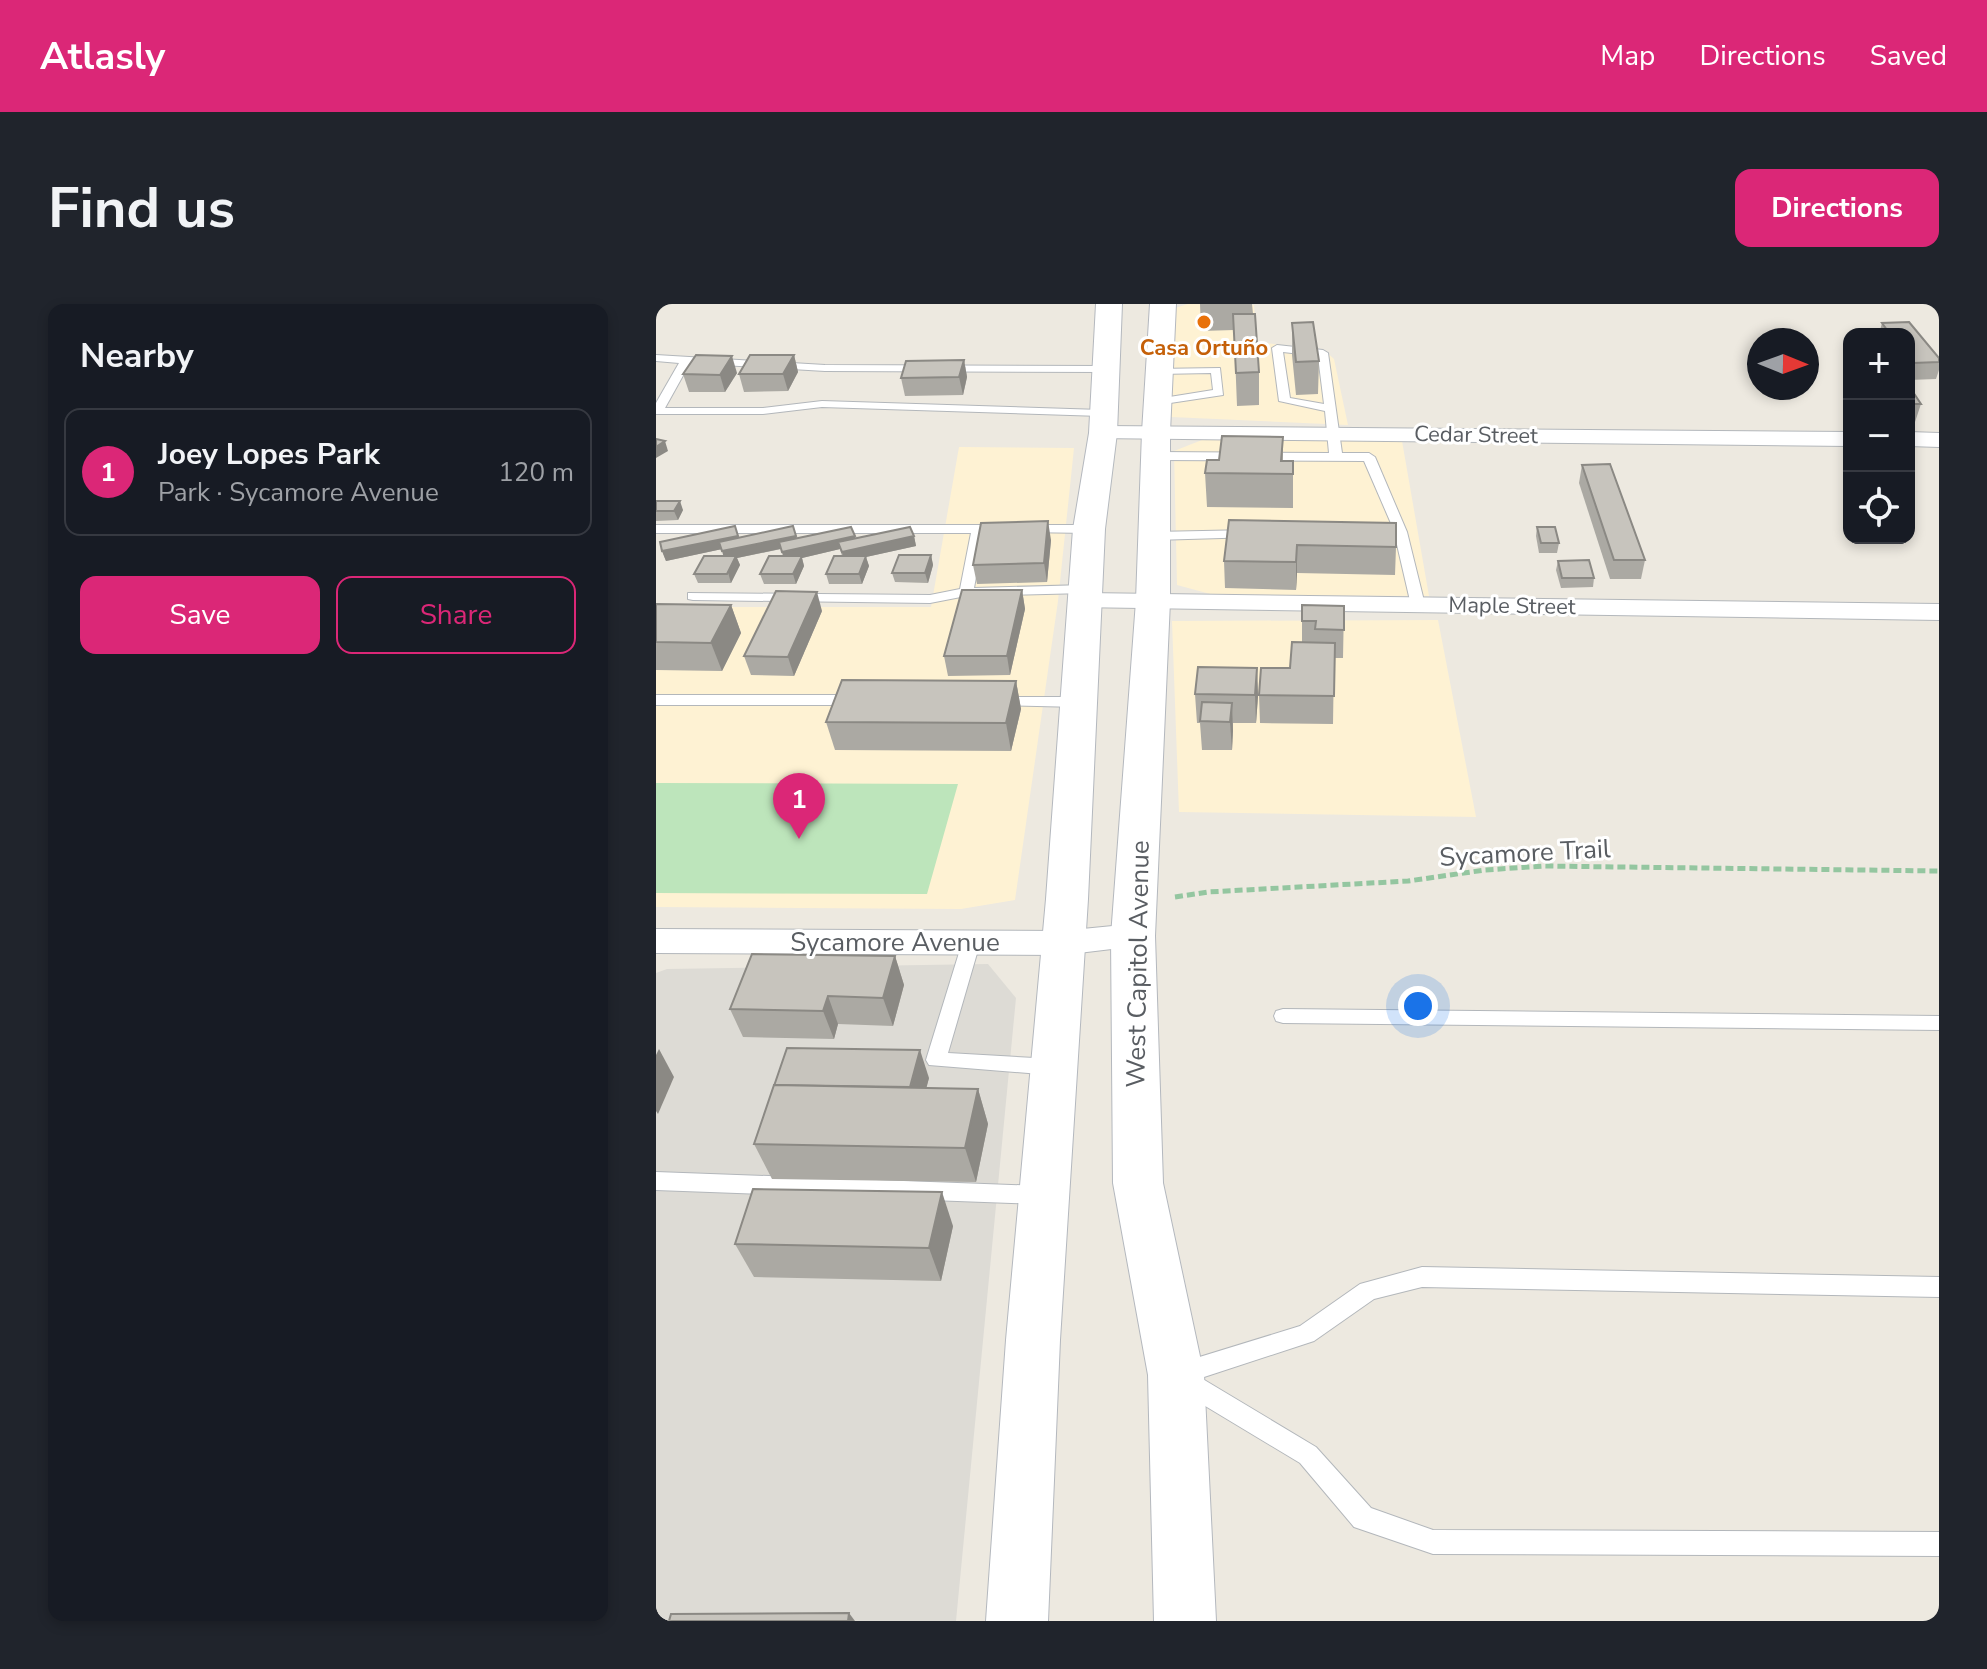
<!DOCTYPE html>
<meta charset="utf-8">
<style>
:root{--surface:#171b24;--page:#20242c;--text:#f1f3f6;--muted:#9ea1a6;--line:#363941;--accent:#db2777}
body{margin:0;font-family:"Nunito Sans",sans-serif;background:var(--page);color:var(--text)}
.controls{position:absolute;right:24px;top:24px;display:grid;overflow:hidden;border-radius:16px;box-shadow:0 4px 12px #0003}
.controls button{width:72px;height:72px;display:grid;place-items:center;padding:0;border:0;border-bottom:2px solid var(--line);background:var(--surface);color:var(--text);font:40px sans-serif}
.compass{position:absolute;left:1091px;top:24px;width:72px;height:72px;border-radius:50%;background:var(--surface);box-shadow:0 4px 12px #0003;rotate:91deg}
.you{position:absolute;left:762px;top:702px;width:28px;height:28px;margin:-20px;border:6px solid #fff;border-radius:50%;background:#1a73e8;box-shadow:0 0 0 12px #1a73e833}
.badge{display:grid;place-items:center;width:52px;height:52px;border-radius:50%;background:var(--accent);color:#fff;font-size:26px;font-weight:700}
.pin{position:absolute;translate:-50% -66px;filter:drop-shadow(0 2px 4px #0008)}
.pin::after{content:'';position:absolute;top:42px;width:28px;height:24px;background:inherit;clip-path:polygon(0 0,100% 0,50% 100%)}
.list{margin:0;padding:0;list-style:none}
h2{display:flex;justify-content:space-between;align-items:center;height:104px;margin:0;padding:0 32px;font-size:34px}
h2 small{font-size:26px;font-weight:400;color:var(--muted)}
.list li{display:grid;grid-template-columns:52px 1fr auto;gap:24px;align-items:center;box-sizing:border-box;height:128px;margin:0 16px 16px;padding:0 16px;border:2px solid var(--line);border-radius:16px}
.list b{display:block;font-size:30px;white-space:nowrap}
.list p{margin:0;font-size:26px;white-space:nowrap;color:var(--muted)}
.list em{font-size:26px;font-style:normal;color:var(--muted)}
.actions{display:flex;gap:16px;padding:24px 32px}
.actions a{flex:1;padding:18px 0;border:2px solid var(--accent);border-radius:16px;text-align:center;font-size:28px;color:var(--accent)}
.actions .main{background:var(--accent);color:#fff}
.icon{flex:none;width:44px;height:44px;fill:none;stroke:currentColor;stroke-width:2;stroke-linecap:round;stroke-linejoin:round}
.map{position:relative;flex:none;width:1283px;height:1317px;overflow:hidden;border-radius:16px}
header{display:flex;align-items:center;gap:48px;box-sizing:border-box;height:112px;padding:0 40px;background:var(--accent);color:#fff}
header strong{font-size:38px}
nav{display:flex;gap:44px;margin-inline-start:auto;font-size:28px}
.intro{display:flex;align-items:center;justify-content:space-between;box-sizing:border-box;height:192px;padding:0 48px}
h1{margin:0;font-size:56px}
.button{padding:20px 36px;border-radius:16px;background:var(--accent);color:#fff;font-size:28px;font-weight:700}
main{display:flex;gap:48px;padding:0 48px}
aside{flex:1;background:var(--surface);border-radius:16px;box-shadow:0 4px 12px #0003}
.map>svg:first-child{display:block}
.commercial{fill:#fef2d3}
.industrial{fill:#dddbd5}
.green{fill:#bde5bb}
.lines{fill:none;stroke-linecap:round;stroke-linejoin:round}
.lane-casing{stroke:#b3b7bb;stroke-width:2}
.street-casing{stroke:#b3b7bb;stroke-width:2}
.secondary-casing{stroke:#b4b8be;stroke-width:2}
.path{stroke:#94c6a0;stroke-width:5;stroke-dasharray:8 4;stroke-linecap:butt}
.lane{fill:#fff;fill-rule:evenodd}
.street{fill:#fff;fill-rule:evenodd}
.secondary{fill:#fff;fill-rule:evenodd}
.wall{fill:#aba9a3}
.shaded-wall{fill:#8b8984}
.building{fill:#c7c4bd;stroke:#8b8984;stroke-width:2}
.food-dot{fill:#e8710a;stroke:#fff;stroke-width:3}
.labels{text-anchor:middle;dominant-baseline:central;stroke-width:6;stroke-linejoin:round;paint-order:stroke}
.far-food-label{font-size:22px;font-weight:bold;fill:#c56008;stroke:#fff}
.far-street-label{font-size:22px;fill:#595d62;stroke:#fff}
.street-label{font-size:26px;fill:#595d62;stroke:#fff}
</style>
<header>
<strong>Atlasly</strong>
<nav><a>Map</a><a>Directions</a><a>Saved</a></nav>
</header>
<div class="intro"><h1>Find us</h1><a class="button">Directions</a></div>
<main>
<aside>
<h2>Nearby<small></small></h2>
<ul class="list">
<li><span class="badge">1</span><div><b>Joey Lopes Park</b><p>Park · Sycamore Avenue</p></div><em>120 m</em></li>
</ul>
<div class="actions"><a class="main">Save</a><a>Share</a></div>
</aside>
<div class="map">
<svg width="1283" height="1317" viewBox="0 0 1283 1317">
<rect width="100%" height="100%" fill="#ede9e0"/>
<g class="commercial">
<path d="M532,0L598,1L601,38L668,46L678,55L692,121L515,113L519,4Z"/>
<path d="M546,136L746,137L773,292L558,291L521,281L518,147Z"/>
<path d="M303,143L418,144L402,297L359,596L305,605L0,603V303H275Z"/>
<path d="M782,316L820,513L523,508L516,317Z"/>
</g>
<path class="industrial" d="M332,660L360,694L300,1317H0V669L11,665Z"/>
<path class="green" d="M0,479L299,480H302L271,590L0,589Z"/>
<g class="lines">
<g class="lane-casing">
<g id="lane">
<path d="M621,41L667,46L672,49L686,149H713L719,153L751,228L769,301L767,304L762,305L755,301L739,232L717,233L711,229L717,225L737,224L708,157L500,156L494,152L500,148L673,149L669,107L623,97L616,44ZM627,48L662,52L668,100L634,94Z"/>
<path d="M0,51L169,61L449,62L455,65L449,68L169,67L34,59L9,104H107L166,97L445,106L451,109L445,112L166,103L107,110H0V99L23,59L0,57Z"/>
<path d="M564,64L567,91L501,101L495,98L501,95L557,86L555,69L503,70L497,67L499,65Z"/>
<path d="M0,221H345L351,225L350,228L328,229L318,284L430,281L437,285L430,289L310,292L274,299L37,296L32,295V289L274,291L304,285L315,229H0Z"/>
<path d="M371,221H433L439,225L433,229L366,228L365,225Z"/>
<path d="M595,226L602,230L600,233L498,236L491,232L498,228Z"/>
<path d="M0,391H200L207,396L200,401H0Z"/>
<path d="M342,393H423L430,398L423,403L337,401L335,398Z"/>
<path d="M315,632L324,639L292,749L397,755L404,758L407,763L404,768L397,771L273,761L270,756L306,639Z"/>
<path d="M627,705L1283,712V726L627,719L620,717L618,712L620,707Z"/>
<path d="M0,868L385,882L392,885L395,891L392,897L385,900L0,886Z"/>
<path d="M766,963L1283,973V993L766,983L718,995L658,1037L545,1074L660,1143L715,1204L777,1226L1283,1228V1252L777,1250L698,1223L644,1159L521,1085L513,1070L516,1062L524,1059L644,1022L704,980Z"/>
</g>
</g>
<g class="street-casing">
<g id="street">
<path d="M447,122L1193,128V142L439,134L436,129L439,124Z"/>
<path d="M1253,128L1283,129V143L1253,142Z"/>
<path d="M429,289L1283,300V316L420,303L416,297L420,291Z"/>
<path d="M477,620L489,623L494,632L489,641L406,651L0,649V625L406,627Z"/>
</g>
</g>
<g class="secondary-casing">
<g id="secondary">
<path d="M440,0H466L461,129L449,225L432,595L404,1036L392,1317H330L350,1036L390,595L417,225L433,129Z"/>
<path d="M494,0H520L514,128V297L499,632L507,879L548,1071L560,1317H498L492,1071L457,879L455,632L480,297L486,128Z"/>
</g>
</g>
<path class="path" d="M519,593L552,588L752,577L829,566L888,562L1283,567"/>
<use href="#lane" class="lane"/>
<use href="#street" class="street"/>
<use href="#secondary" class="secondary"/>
</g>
<g class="wall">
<path d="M544,0H596L603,68V101L581,102L578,26L545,27Z"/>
<path d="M1253,18L1283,54V66L1280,75L1253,76V30H1223L1226,19Z"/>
<path d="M636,19L663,57L662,90L640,91L636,51Z"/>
<path d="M138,51L142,68L132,87L88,88L83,70Z"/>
<path d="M308,56L311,73L307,91L249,92L245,74Z"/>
<path d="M81,69L69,88H33L27,70Z"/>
<path d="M1253,100H1265L1259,118H1253Z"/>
<path d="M627,133V157H637V204L551,203L549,169L563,156Z"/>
<path d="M926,161L989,256L985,275H954L923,179Z"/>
<path d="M0,197L27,206L22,216L0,217Z"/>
<path d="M573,216L740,243L739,271L641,269L640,286L569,284L568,257Z"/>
<path d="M79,222L83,234L137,222L141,234L200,235L258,232L260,242L210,253L213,262L206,280H173L170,270L186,252L184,245L146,254L148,262L140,280H108L104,270L127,252L125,245L81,254L84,261L75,279H42L38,270L68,252L66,245L10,257L6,247Z"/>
<path d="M881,223L903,239L901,249H883L880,232Z"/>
<path d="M395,236L391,278L321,280L317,261Z"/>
<path d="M275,251L277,261L272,279L239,278L236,269Z"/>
<path d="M902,257L938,274L937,283L905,284L900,266Z"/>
<path d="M366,286L369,305L354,371L292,372L288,352Z"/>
<path d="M0,300L75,301L85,329L66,367L0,366Z"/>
<path d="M646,301L688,302L687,354H678L677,420L604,419L603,391L634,364L646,338Z"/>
<path d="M166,307L138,372L95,371L88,352Z"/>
<path d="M601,364L602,392L600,419H577L576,446H546L544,419H541L539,390Z"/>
<path d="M360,377L365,405L355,447L179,446L170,418Z"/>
<path d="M239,652L248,681L237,722L182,720L178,735L87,733L74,705Z"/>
<path d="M273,774L270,784L322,785L332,820L320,878L116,875L98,840Z"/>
<path d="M297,922L285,977L98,973L79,940Z"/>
</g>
<g class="shaded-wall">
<path d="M138,51L142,68L132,87L127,70Z"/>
<path d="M76,52L81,69L69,88L64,71Z"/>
<path d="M308,56L311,73L307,91L303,73Z"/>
<path d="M9,137L12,147L0,154V143Z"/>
<path d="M24,197L27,206L22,216L18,207Z"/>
<path d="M392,217L395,236L391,278L388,259Z"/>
<path d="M82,232L85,241L10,257L6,247Z"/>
<path d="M140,232L143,241L81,254L84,261L75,279L66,247Z"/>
<path d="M199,232L202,242L182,238L184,245L146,254L148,262L140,280L137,270L129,257L126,248Z"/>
<path d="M258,232L260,242L210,253L213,262L206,280L203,270L188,258L186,248Z"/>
<path d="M641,241V269L640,286V258Z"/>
<path d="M275,251L277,261L272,279L269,269Z"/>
<path d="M366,286L369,305L354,371L351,352Z"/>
<path d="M161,288L166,307L138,372L132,353Z"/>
<path d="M75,301L85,329L66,367L55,339Z"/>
<path d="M601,364L602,392L600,419L599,391Z"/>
<path d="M360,377L365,405L355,447L350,419Z"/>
<path d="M576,399L577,427L576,446L574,418Z"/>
<path d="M239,652L248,681L237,722L227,694Z"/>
<path d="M172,692L182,720L178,735L167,707Z"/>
<path d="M3,745L18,773L2,810L0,807V751Z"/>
<path d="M264,746L273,774L263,812L254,785Z"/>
<path d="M322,785L332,820L320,878L309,844Z"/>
<path d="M286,888L297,922L285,977L273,944Z"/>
<path d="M193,1309L199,1317H192Z"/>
</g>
<g class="building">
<path d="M577,10H599L603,68L580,69Z"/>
<path d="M657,18L663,57L640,58L636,19Z"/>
<path d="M1253,18L1283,54V58L1257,59L1253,53V30H1234L1226,19Z"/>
<path d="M40,51L76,52L64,71L27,70Z"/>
<path d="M94,51H138L127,70H83Z"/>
<path d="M308,56L303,73L245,74L250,57Z"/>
<path d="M1253,82L1265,100H1253Z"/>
<path d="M566,132L627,133L625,157H637V170L549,169L551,156H563Z"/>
<path d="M0,135L9,137L0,143Z"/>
<path d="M954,160L989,256H958L926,161Z"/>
<path d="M0,197H24L18,207H0Z"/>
<path d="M573,216L740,219V243L641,241L640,258L568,257Z"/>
<path d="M392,217L388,259L317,261L325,219Z"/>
<path d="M79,222L82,232L6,247L4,238Z"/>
<path d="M137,222L140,232L66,247L63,238Z"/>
<path d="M195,223L199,232L126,248L123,238Z"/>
<path d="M254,223L258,232L186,248L182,238Z"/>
<path d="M881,223H899L903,239H885Z"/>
<path d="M243,251H275L269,269H236Z"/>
<path d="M48,252H80L71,270H38Z"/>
<path d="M113,252H146L137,270H104Z"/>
<path d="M178,252H210L203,270H170Z"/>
<path d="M933,256L938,274H906L902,257Z"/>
<path d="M306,286H366L351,352H288Z"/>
<path d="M120,287L161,288L132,353L88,352Z"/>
<path d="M0,300L75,301L55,339L0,338Z"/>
<path d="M646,301L688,302V326L659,325L660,317H646Z"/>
<path d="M636,338L679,339L678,392L603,391L605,364H634Z"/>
<path d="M542,363L601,364L599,391L539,390Z"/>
<path d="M186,376L360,377L350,419L170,418Z"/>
<path d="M546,398L576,399L574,418L544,417Z"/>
<path d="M96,650L239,652L227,694L172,692L167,707L74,705Z"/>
<path d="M131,744L264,746L254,783L118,781V782Z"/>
<path d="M118,781L322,785L309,844L98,840Z"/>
<path d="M97,885L286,888L273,944L79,940Z"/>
<path d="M193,1309L192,1317H13L15,1310Z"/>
</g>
<circle class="food-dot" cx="548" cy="18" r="8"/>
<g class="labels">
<g class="far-food-label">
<text x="548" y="44">Casa Ortuño</text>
</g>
<g class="far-street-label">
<text transform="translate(820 131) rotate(1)">Cedar Street</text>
<text transform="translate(856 302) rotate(1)">Maple Street</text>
</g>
<g class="street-label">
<text transform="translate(869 549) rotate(-3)">Sycamore Trail</text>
<text x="239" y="638">Sycamore Avenue</text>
<text transform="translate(482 660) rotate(-89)">West Capitol Avenue</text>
</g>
</g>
</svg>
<div class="controls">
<button>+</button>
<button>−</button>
<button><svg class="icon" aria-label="locate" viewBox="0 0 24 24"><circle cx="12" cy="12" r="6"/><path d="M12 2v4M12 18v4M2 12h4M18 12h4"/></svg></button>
</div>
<svg class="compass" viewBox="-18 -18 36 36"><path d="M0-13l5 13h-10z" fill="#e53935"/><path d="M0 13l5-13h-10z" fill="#9ea1a6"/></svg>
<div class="you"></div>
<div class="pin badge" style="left:143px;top:535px">1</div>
</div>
</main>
